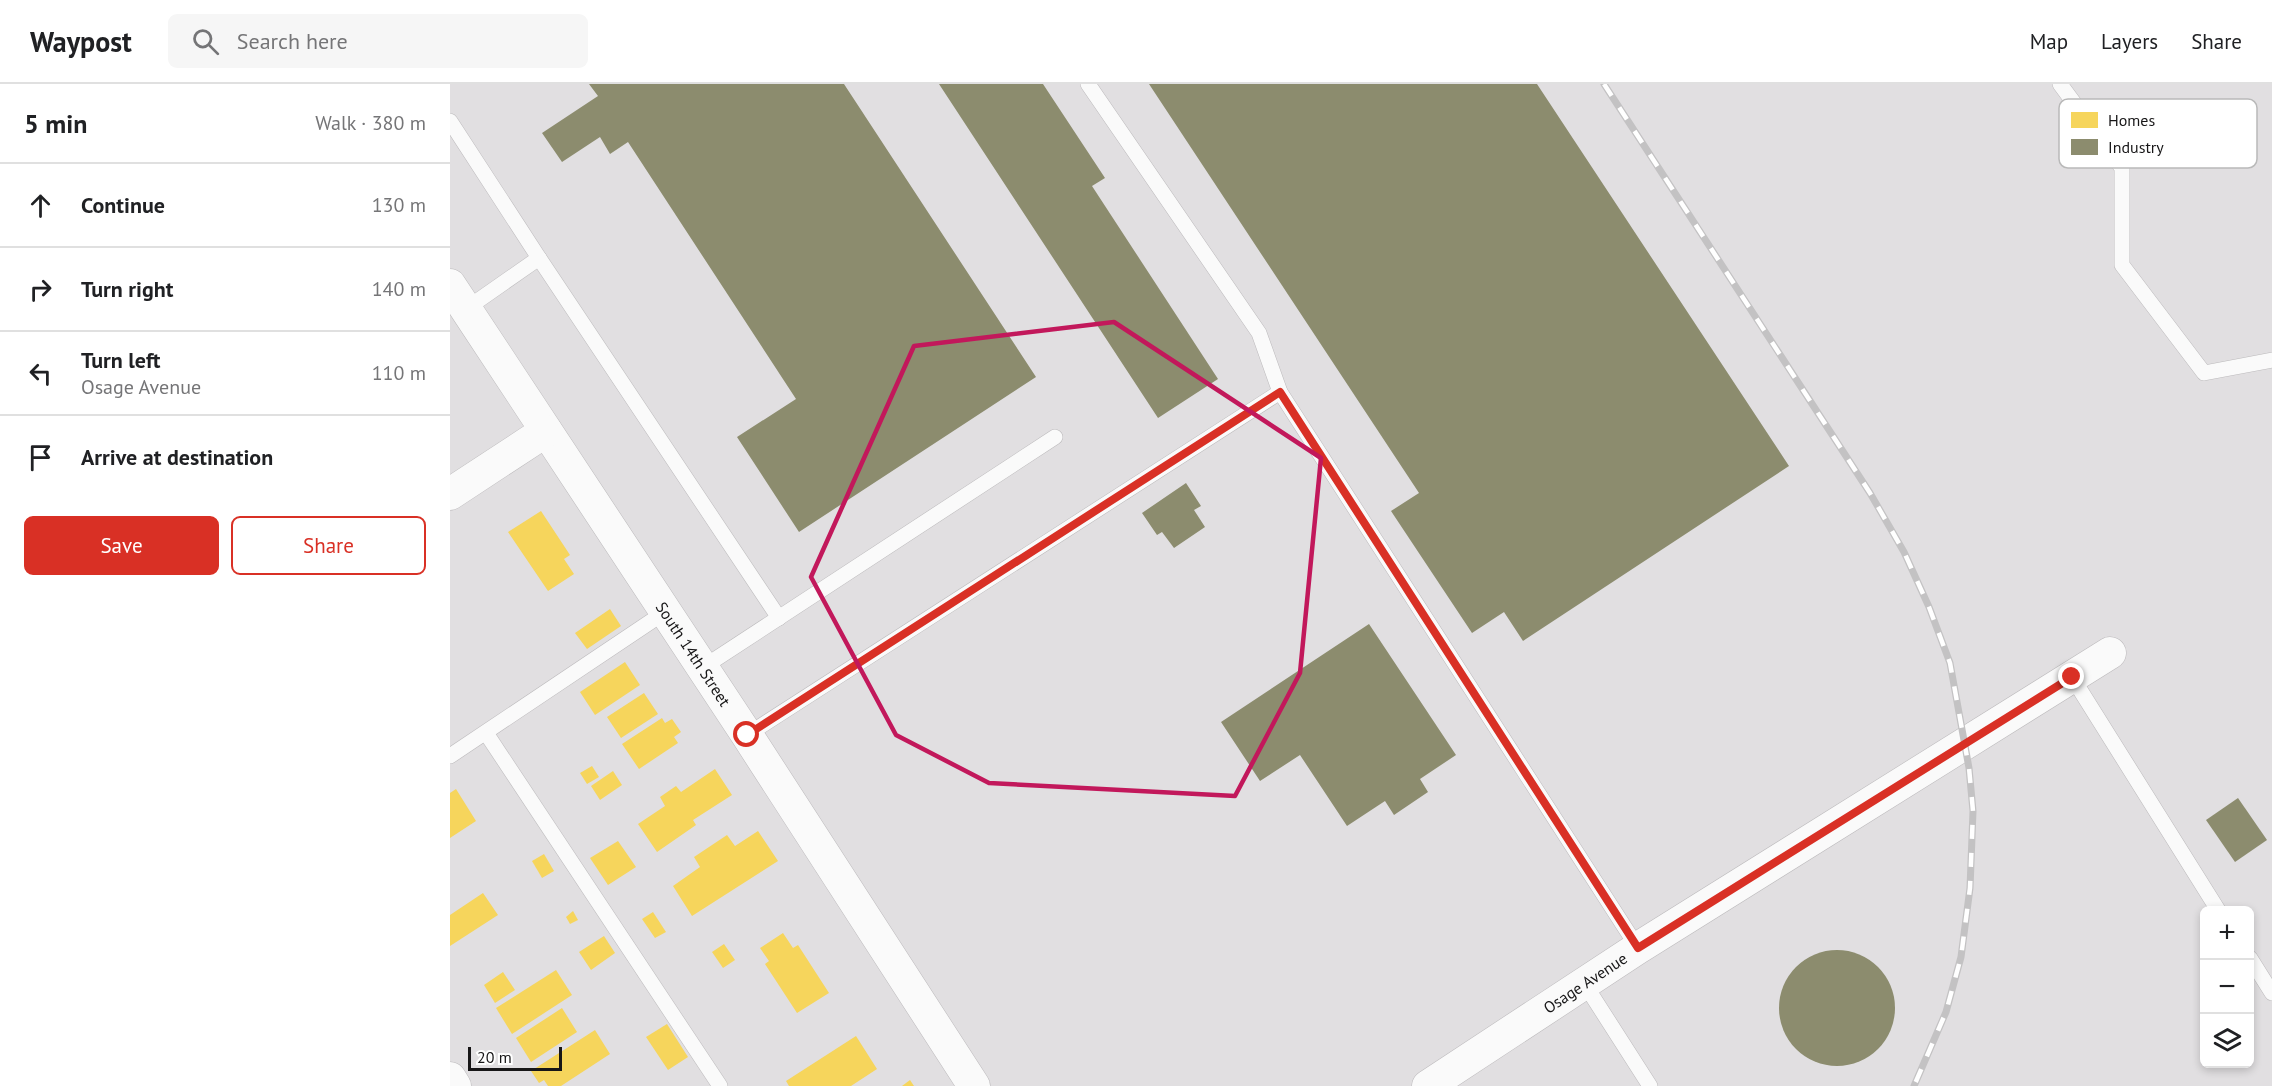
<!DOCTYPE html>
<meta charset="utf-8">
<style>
:root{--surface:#fff;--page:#f6f6f6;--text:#202124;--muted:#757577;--line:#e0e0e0;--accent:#d93025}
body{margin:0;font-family:"PT Sans",sans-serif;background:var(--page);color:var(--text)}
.controls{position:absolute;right:18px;bottom:18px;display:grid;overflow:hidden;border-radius:9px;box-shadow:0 3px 9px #0003}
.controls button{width:54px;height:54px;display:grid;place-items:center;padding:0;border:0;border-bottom:2px solid var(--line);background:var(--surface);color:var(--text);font:30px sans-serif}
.scale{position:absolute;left:18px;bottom:15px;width:94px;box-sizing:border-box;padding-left:6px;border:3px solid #171617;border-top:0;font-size:16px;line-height:21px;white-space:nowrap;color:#171617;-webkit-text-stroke:4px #fff;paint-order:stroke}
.stop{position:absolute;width:18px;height:18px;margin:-14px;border:4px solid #d93025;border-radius:50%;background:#fff}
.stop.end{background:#d93025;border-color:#fff;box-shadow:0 2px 6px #0008}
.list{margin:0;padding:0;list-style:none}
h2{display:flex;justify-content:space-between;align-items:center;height:78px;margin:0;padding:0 24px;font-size:26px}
h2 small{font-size:20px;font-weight:400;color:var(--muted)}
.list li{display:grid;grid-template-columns:39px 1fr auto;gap:18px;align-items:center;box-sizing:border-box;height:84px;padding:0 24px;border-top:2px solid var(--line)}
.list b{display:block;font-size:22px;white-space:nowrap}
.list p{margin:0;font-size:20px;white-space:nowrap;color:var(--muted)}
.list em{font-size:20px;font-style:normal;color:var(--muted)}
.actions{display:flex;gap:12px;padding:18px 24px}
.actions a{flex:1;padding:14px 0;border:2px solid var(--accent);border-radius:9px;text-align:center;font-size:21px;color:var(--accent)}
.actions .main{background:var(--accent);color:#fff}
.icon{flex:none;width:33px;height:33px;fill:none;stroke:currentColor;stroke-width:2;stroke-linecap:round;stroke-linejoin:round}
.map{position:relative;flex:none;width:1822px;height:1002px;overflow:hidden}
header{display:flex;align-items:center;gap:36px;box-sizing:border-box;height:84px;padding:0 30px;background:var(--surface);border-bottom:2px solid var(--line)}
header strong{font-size:28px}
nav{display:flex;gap:33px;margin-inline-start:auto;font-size:21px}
.search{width:420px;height:54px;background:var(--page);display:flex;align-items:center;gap:15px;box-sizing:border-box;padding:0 21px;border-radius:9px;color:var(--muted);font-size:22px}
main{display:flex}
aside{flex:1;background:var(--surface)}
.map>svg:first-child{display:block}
.homes{fill:#f6d55c}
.industry{fill:#8c8c6e}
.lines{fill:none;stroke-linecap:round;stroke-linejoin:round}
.service-casing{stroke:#bcbabc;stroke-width:16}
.minor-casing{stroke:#bcbabc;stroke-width:33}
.service{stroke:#fafafa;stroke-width:15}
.minor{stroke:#fafafa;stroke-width:32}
.rail-casing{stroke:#c3c2c3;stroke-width:7}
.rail{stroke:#fff;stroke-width:4.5;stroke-dasharray:14;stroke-linecap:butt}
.route{stroke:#d93025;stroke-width:8}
.marked{fill:none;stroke:#c2185b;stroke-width:4.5;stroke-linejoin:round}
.labels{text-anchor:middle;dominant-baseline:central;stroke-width:6;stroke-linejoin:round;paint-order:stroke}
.street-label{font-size:16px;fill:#171617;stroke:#fff}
.key{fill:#fff;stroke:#b9b9b9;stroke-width:1.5}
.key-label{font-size:16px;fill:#171617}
</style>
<header>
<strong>Waypost</strong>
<div class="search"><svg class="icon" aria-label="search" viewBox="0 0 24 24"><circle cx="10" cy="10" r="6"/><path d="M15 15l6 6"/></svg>Search here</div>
<nav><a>Map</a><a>Layers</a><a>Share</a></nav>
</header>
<main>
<aside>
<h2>5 min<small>Walk · 380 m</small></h2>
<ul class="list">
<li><svg class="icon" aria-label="ahead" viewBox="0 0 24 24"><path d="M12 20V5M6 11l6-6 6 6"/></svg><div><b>Continue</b></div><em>130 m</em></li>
<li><svg class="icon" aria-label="right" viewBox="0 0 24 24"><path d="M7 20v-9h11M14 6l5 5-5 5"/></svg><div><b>Turn right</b></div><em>140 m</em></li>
<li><svg class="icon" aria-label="left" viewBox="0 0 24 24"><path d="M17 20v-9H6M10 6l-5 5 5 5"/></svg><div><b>Turn left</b><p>Osage Avenue</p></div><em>110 m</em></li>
<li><svg class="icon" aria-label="arrive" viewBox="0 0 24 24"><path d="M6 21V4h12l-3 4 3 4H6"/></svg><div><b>Arrive at destination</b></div></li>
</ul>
<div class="actions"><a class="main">Save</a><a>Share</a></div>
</aside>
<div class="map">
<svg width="1822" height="1002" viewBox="0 0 1822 1002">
<rect width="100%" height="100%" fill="#e1dfe1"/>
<g class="homes">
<path d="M91,427L120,471L114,475L124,490L98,507L58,448Z"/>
<path d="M160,525L171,542L137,565L125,549Z"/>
<path d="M175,578L190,601L145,631L130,608Z"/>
<path d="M194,609L208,630L171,654L157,633Z"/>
<path d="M212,634L215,639L222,635L231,648L224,653L228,659L189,685L172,660Z"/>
<path d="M142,682L149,693L137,700L130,689Z"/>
<path d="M265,685L282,711L243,736L246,741L207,768L188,740L215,722L210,713L226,702L231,708Z"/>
<path d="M163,687L172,701L150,716L141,702Z"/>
<path d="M6,705L26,737L0,754V709Z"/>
<path d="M308,747L328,777L242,832L223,802L250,783L244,773L277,751L285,762Z"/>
<path d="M168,757L186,783L158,801L140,774Z"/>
<path d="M94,770L104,787L92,794L82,777Z"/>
<path d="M33,809L48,831L0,862V831Z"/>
<path d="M123,827L128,836L120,840L116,833Z"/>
<path d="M203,828L216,848L205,854L192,835Z"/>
<path d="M333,849L343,864L348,861L379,909L347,929L315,880L319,877L310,864Z"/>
<path d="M154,852L165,869L141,886L129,868Z"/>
<path d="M274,860L285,876L273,884L262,868Z"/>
<path d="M106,886L122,911L62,950L46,924Z"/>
<path d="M53,888L65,906L45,919L34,901Z"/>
<path d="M112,924L127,948L81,978L66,954Z"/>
<path d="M217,940L238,973L218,986L196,953Z"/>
<path d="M145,946L160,970L111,1002H98L94,996L89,999L81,987Z"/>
<path d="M406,952L427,985L401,1002H339L336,997Z"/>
<path d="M460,996L464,1002H452Z"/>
</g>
<g class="industry">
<path d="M139,0H394L586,293L349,448L287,353L346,315L178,58L160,70L150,53L112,78L92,49L148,12Z"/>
<path d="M489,0H593L655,94L642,102L768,295L708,334Z"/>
<path d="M699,0H1087L1339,382L1073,557L1054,528L1022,549L941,427L969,409Z"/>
<path d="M736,399L751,422L744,426L755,443L724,464L712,448L707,451L692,429Z"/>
<path d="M919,540L1006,671L970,695L978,708L944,731L935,717L897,742L850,671L810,697L771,638Z"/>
<path d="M1788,714L1817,756L1785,778L1756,736Z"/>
<circle cx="1387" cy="924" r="58"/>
</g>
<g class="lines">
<g class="service-casing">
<g id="service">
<path d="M638,0L809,249L830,308L1188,864"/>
<path d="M1610,0L1672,84V181L1754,289L1822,276"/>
<path d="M0,37L89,174"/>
<path d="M16,225L89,174L329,534"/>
<path d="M252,584L605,353"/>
<path d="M1622,593L1768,826"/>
<path d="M36,649L270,1002"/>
<path d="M297,651L830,308"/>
<path d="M0,672L215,528"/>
<path d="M1800,874L1822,909"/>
<path d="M1134,899L1200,1002"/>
</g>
</g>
<g class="minor-casing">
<g id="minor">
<path id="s1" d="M0,201L297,651L524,1002"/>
<path d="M0,410L96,347"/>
<path d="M0,994L5,1002"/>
<path id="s2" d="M978,1002L1188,864L1660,569"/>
</g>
</g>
<use href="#service" class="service"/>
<use href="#minor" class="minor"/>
<g class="rail-casing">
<path id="rail" d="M1154,0L1420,409L1454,468L1479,523L1500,579L1519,684L1523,727L1520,804L1511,873L1496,928L1464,1002"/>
</g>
<use href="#rail" class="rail"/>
</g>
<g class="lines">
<path class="route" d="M297,651L830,308L1188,864L1622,593"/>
</g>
<path class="marked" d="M664,238L871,374L850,589L785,712L539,699L446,651L361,493L464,262Z"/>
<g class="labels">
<g class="street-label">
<text stroke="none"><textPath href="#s1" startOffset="442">South 14th Street</textPath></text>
<text stroke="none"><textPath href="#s2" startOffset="188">Osage Avenue</textPath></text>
</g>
</g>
<rect x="1609" y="15" width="198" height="69" rx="9" class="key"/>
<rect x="1621" y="28" width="27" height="16" fill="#f6d55c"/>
<rect x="1621" y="55" width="27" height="16" fill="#8c8c6e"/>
<g class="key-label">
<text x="1658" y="42">Homes</text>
<text x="1658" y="69">Industry</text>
</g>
</svg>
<div class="controls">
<button>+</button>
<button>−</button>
<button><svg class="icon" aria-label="layers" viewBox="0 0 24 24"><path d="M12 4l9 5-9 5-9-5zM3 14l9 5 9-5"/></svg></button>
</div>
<div class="scale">20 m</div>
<div class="stop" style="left:297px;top:651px"></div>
<div class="stop end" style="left:1622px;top:593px"></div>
</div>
</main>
